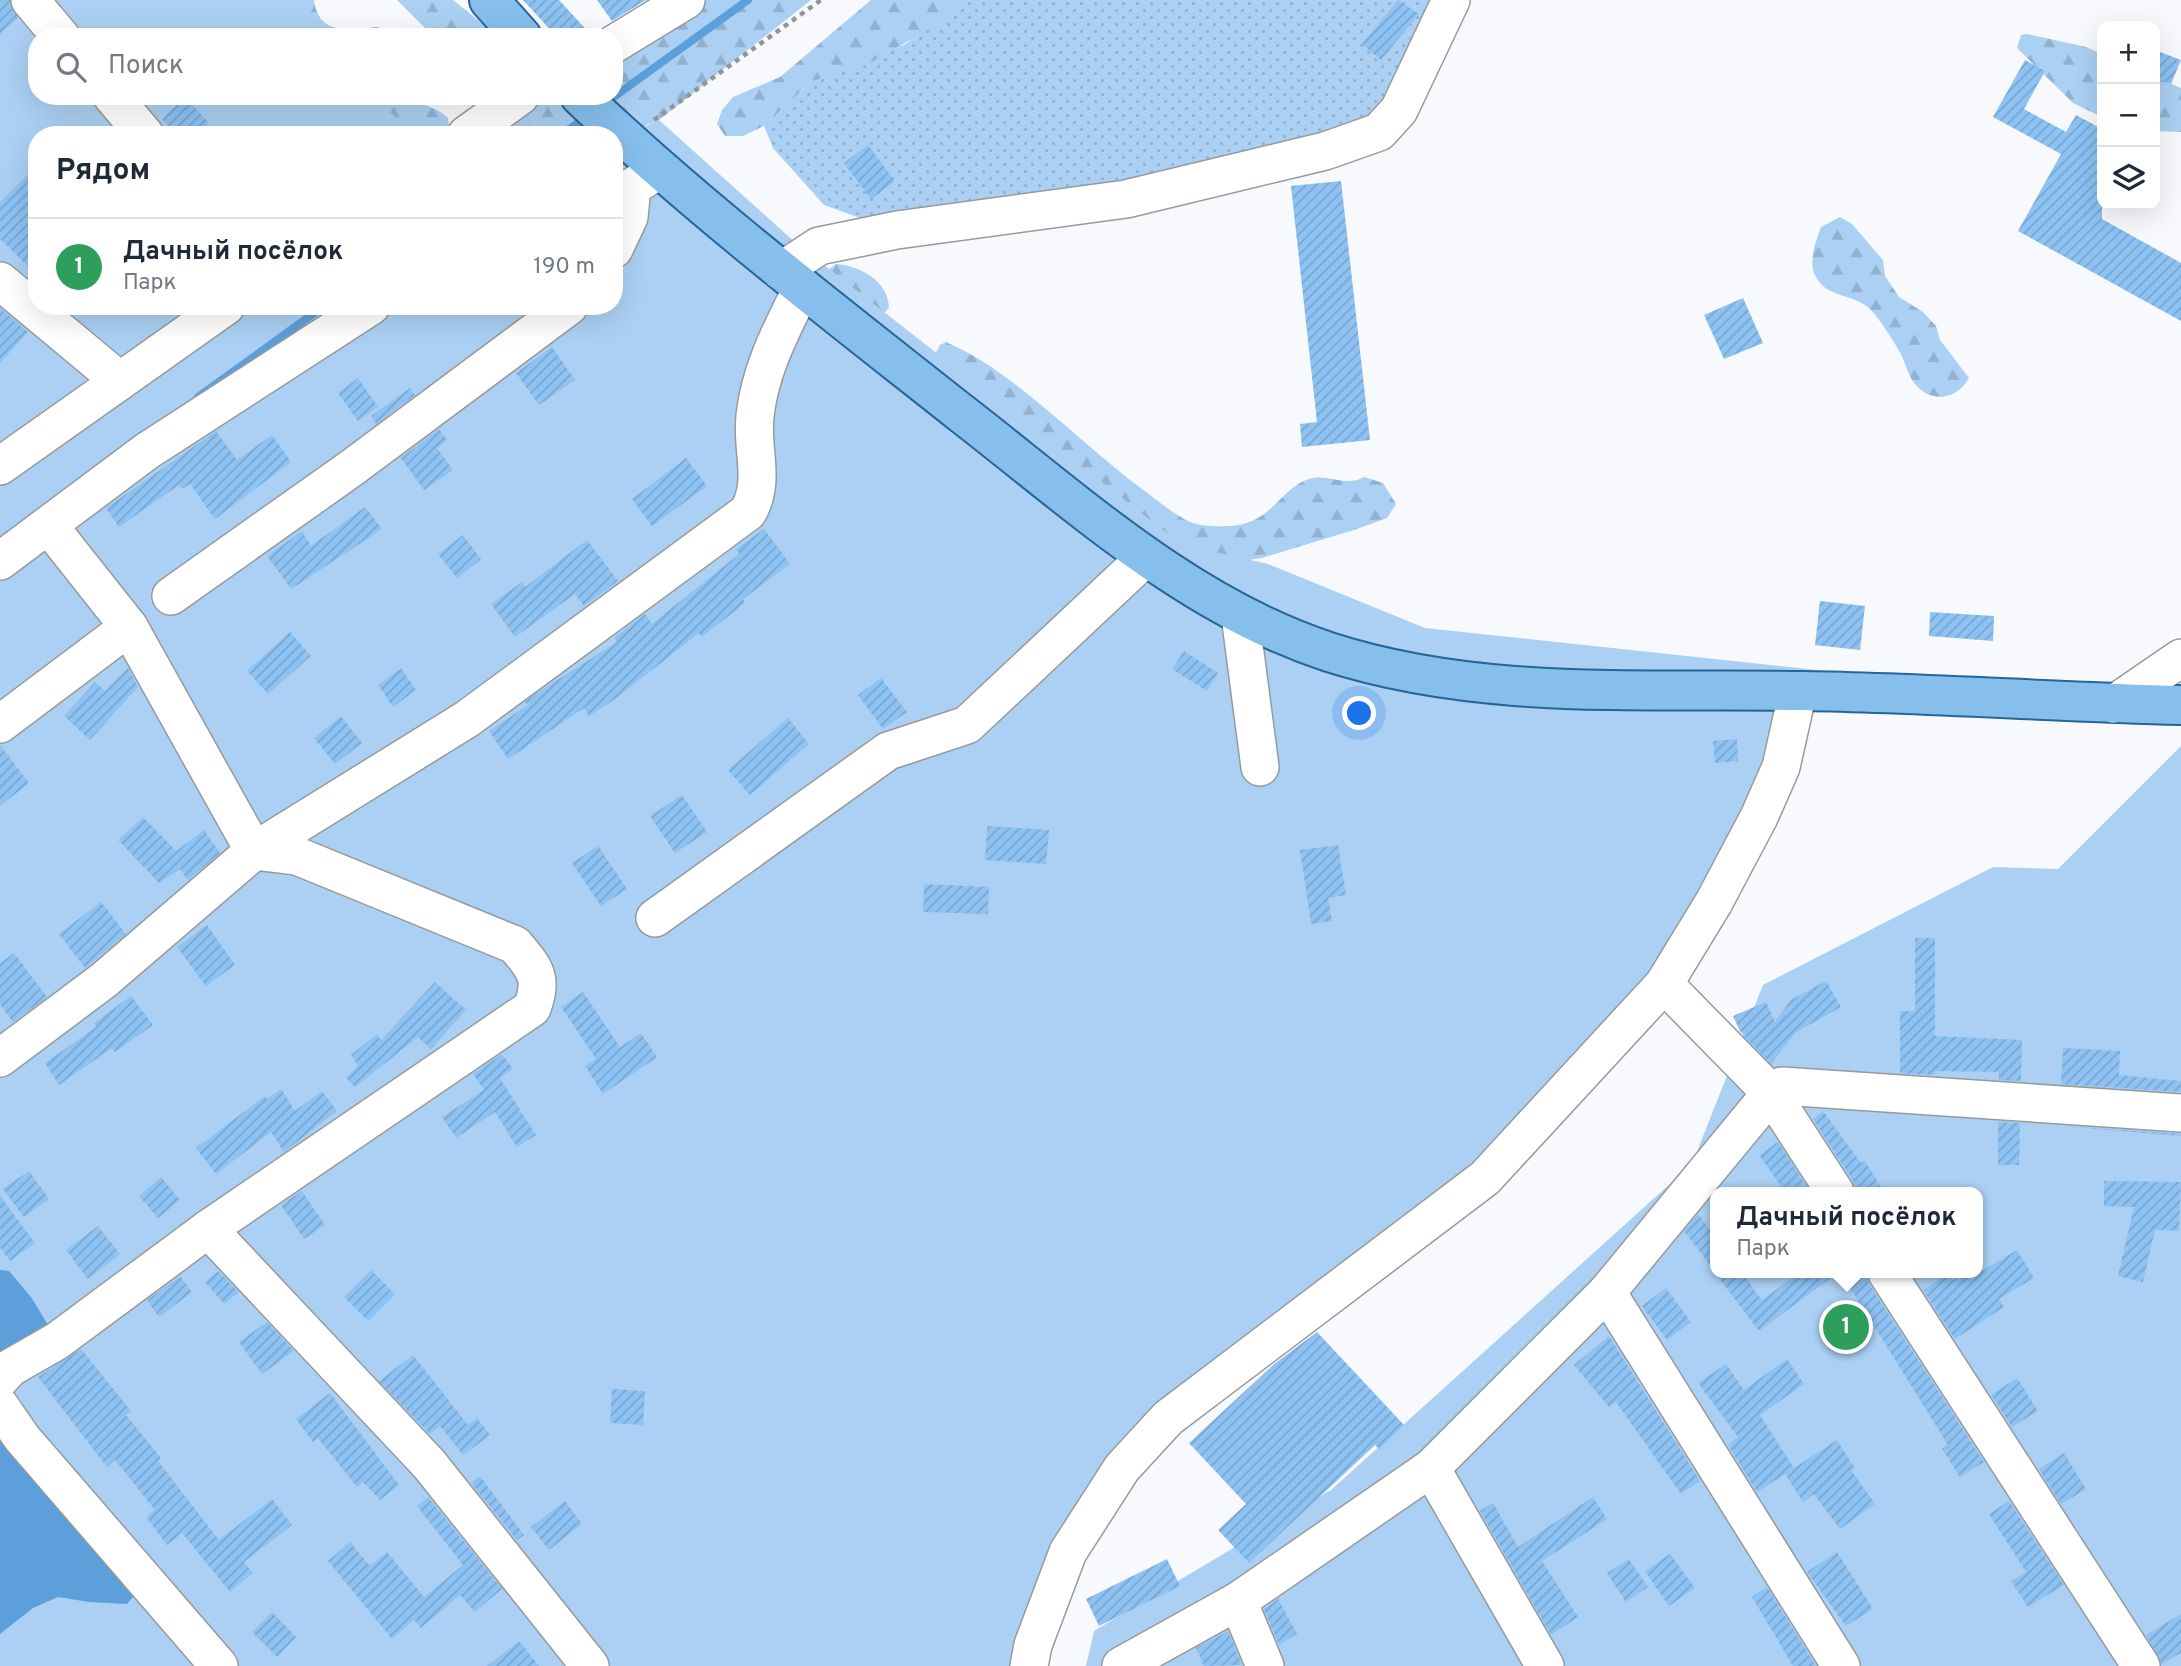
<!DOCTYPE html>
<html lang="ru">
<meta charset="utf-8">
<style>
:root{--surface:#fff;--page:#f2f2f3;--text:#1f2937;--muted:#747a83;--line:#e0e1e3;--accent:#d93025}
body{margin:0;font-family:Overpass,sans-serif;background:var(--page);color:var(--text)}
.controls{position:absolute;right:21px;top:21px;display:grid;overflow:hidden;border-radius:14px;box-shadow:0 7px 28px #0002}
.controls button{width:63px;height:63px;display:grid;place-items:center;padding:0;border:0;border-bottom:2px solid var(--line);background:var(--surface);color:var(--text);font:35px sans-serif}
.you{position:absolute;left:1360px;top:714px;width:24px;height:24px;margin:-18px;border:5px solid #fff;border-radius:50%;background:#1a73e8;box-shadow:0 0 0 10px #1a73e833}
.badge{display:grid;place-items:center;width:46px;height:46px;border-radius:50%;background:var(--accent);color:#fff;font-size:23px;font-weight:700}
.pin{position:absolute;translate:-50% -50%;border:4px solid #fff;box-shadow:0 2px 7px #0006}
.popup{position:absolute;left:1710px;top:1187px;width:273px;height:91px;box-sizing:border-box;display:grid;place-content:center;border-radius:14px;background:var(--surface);filter:drop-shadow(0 2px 5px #0005);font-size:23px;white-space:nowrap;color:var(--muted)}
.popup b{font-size:26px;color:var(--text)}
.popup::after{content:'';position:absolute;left:50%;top:100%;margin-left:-14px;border:14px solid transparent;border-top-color:var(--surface)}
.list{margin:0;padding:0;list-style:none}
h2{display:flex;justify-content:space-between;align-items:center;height:91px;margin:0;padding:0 28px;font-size:30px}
h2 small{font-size:23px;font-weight:400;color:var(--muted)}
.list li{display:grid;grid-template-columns:46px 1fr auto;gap:21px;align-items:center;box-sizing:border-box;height:98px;padding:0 28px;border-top:2px solid var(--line)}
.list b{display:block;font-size:26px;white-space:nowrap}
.list p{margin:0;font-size:23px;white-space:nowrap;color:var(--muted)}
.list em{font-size:23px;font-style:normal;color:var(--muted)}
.icon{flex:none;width:38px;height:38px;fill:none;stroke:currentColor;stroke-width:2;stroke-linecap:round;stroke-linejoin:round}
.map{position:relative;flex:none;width:2181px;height:1666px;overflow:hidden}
.search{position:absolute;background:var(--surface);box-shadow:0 7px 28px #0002;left:28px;top:28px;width:595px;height:77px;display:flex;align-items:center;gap:18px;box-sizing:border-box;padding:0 24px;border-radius:28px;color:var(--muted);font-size:26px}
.panel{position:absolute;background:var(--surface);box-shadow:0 7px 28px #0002;left:28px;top:126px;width:595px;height:189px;border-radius:28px}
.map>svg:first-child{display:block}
.grass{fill:url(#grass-dots)}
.forest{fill:url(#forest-firs)}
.green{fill:#abd0f3;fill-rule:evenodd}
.water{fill:#5c9fda}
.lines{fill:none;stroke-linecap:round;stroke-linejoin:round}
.stream{stroke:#5c9fda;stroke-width:8}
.building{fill:url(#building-hatch)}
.minor-casing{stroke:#979a9c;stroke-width:40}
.major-casing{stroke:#286597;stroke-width:42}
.path{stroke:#949597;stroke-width:4.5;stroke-dasharray:5 5;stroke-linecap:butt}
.minor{stroke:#fff;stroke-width:37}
.major{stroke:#86bfec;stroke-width:38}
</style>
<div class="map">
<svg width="2181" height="1666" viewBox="0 0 2181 1666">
<defs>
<pattern id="grass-dots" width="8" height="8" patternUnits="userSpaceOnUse" patternTransform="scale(1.75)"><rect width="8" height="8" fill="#abd0f3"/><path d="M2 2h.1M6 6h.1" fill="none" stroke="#92b1cf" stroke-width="1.8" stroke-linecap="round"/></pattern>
<pattern id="forest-firs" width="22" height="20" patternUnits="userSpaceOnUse" patternTransform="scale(1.75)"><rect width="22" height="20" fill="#abd0f3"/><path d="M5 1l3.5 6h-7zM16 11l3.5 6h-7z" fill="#92b1cf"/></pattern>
<pattern id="building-hatch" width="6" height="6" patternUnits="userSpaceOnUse" patternTransform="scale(1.75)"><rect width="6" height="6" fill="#8dc2f3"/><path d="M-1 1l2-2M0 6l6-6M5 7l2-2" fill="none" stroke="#78a6cf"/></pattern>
</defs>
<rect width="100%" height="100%" fill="#f7f9fc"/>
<path class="grass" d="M970,0H1443L1375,129L1164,189L888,228L824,205L773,148L764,126L812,81L904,45Z"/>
<g class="forest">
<path d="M235,0H314C319,37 350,30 378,27L389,37H275Z"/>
<path d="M397,0H453L499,37H434Z"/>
<path d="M686,0H811L659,120L644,126L659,170L614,212V135H468L522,96H614V44Z"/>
<path d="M871,0H970L937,25L868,64L812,81L764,126L743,136H725L717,124L722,110L733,97L780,77Z"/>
<path d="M2027,34L2086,47L2102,54V117L2073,103L2017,48L2021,35Z"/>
<path d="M2155,77L2181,88V132L2155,131Z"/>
<path d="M249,96H406C421,105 435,106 448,118L450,135H393Z"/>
<path d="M1840,217L1852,224L1883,260L1885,276L1899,297L1923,312L1936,326L1940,340L1969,378C1956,402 1926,404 1911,378C1906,369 1904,358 1898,349C1891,337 1880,320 1871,310C1854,292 1825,300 1814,273C1809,259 1816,241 1821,227Z"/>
<path d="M836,264C861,266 888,281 889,308L879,318L824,273Z"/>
<path d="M946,342C1014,371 1081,444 1142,489C1157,500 1173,514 1190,522C1200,526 1217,527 1227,526C1273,526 1280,485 1313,478C1332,475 1346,487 1364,477L1383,483L1396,504L1387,518L1357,529L1262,558L1202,567L933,358L940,345Z"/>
</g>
<g class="green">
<path d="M0,0H282L318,37H37V96H375L412,135H37V306H614V195L659,170L644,127L659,120L797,244L1181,544L1268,564L1425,628L1845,673L1798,691L1714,902L1489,1174L1122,1468L1029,1666H0Z"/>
<path d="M2181,746V1666H1086L1094,1631L1331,1490L1692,1164L1763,985L1993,867L2058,869ZM1715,1192H1977V1273H1715Z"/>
</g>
<g class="water">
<path d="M0,1270L9,1271L31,1297L51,1330L0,1369Z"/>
<path d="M0,1433L141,1587L127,1604L89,1602L58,1597L33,1608L0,1634Z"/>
</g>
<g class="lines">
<g class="stream">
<path d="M604,104L748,0"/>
<path d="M562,135L587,116"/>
<path d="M198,397L324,306"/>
</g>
</g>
<g class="building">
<path d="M0,0H10L18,18L0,34Z"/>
<path d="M523,0H559L593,37H557Z"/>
<path d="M597,0H646L612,21Z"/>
<path d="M1398,0L1419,14L1381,60L1362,44Z"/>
<path d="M2155,50L2181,60L2171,84L2155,78Z"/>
<path d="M2025,60L2045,71L2024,109L2066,132L2076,115L2102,129V219L2181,263V321L2018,231L2061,154L1993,117Z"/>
<path d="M185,97L209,123L197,135H177L162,119Z"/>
<path d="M868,145L895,181L871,199L844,163Z"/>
<path d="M37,165V275L0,239V202Z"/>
<path d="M1341,181L1370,440L1302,447L1300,424L1317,422L1291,186Z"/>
<path d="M1743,298L1763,343L1724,359L1704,315Z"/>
<path d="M0,308L28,332L0,363Z"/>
<path d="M552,347L575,380L539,405L516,373Z"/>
<path d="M358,378L378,407L358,421L338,393Z"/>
<path d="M410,388L415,395L376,424L371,416Z"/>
<path d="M439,429L447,440L437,448L453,470L424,490L401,458Z"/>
<path d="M216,431L237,460L272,435L291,462L215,519L190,484L182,489L179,485L119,527L106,508Z"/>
<path d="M686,458L707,486L652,526L632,499Z"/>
<path d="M365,507L382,529L291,589L267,556L302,531L311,546Z"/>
<path d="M764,529L790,564L743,599L745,603L702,637L699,633L614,700L589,716L584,708L508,759L489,731L528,705L525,702L537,693L617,642L614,638L645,614L652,624L739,554L736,549Z"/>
<path d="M463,535L481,559L457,578L438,554Z"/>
<path d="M587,540L618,581L584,606L575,594L515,637L491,604L522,582L525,587Z"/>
<path d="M1820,601L1865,606L1860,650L1815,645Z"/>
<path d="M1930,612L1994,616L1993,641L1929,636Z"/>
<path d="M290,632L311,656L268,694L247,671Z"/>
<path d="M1184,651L1218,673L1207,691L1172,669Z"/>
<path d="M128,668L138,687L90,740L64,716L95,682L105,691Z"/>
<path d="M401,668L416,690L393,707L378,685Z"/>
<path d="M881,678L907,712L883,729L858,695Z"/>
<path d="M341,716L362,743L335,764L314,738Z"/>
<path d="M788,718L809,744L750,795L728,770Z"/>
<path d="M1737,739L1738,761L1715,763L1713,741Z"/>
<path d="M0,745L29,783L0,806Z"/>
<path d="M682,795L707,832L675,853L650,816Z"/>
<path d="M143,817L176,851L204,830L220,853L188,880L180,869L159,883L118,840Z"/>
<path d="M987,826L1049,830L1046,864L985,860Z"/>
<path d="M1338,845L1346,895L1328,898L1332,921L1311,924L1300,850Z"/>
<path d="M598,846L627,889L601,906L572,863Z"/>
<path d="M924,884L989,887L988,914L923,912Z"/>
<path d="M101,902L126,934L85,968L59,934Z"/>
<path d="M207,925L235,965L206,986L177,947Z"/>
<path d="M1915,938H1935V1036L2022,1040L2021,1081L1999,1080V1072L1935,1071V1075L1900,1073V1011H1915Z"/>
<path d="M14,953L47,997L13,1022L0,1004V963Z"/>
<path d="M1826,981L1841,1007L1796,1032L1771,1064L1740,1031L1733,1016L1766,1002L1775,1022L1791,1000Z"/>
<path d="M435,982L466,1010L431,1049L418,1037L355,1087L346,1078L358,1065L351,1055L377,1034L381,1040Z"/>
<path d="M583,992L620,1047L641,1033L657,1057L603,1094L585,1066L596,1059L561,1007Z"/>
<path d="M131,996L153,1025L115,1052L112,1048L59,1085L45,1063L96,1027L94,1023Z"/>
<path d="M2063,1048L2120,1051L2119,1075L2181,1081V1092L2061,1084Z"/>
<path d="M502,1054L513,1069L500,1078L536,1135L517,1147L495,1112L456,1138L442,1117L484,1090L473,1074Z"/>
<path d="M281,1089L295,1111L322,1091L337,1111L284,1152L271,1132L216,1174L196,1148L265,1096L267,1099Z"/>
<path d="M1823,1111L1861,1163L1865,1161L1884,1192H1856L1853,1181L1813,1119Z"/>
<path d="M1998,1122L2020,1123L2019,1165H1998Z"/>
<path d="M2061,1126L2181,1134V1136Z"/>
<path d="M1778,1142L1810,1192H1785L1759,1155Z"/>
<path d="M29,1171L49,1199L24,1217L3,1189Z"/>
<path d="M161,1177L180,1200L158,1218L139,1196Z"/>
<path d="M2104,1181L2181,1182L2179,1231L2155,1230L2143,1282L2118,1276L2134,1207L2104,1206Z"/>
<path d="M302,1191L325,1225L304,1239L281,1205Z"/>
<path d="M0,1196L35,1243L10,1261L0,1247Z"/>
<path d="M1698,1214L1715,1236V1272L1684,1231Z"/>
<path d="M98,1226L120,1254L88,1279L66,1250Z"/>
<path d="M2017,1250L2034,1278L1999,1299L2004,1307L1955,1339L1923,1290L1949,1273L1953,1280L1964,1273H1977L1978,1265L1982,1271Z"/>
<path d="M371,1270L395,1294L368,1321L344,1297Z"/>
<path d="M218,1271L239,1292L224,1304L205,1282Z"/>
<path d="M1715,1273H1742L1762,1300L1799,1273H1838L1759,1331Z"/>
<path d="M1841,1273H1866L1869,1284L1984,1462L1960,1477L1942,1449L1948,1445Z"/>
<path d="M180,1276L192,1292L159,1317L147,1300Z"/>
<path d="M1666,1288L1691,1322L1667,1340L1642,1306Z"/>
<path d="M267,1322L294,1351L262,1374L239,1342Z"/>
<path d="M1317,1332L1404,1425L1379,1449L1375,1445L1249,1563L1218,1530L1246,1504L1189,1443L1273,1365Z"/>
<path d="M1609,1336L1700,1481L1681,1494L1616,1402L1609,1407L1574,1365Z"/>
<path d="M81,1349L131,1411L126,1415L161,1458L158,1461L219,1540L272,1499L292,1525L244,1562L253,1573L230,1592L182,1533L167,1545L146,1517L155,1510L115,1460L107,1467L38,1377Z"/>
<path d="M413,1355L468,1425L477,1418L490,1435L463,1455L440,1426L430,1434L379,1381Z"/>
<path d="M1787,1359L1804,1384L1760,1415L1794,1468L1837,1440L1855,1468L1851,1470L1875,1504L1840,1529L1814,1494L1803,1502L1785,1474L1757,1492L1728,1445L1738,1437L1698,1383L1726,1364L1744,1390Z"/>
<path d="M2017,1378L2038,1411L2012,1427L1991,1395Z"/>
<path d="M612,1389L645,1391L643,1425L610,1423Z"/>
<path d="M330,1393L399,1485L380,1500L363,1482L357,1487L318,1438L313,1442L296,1419Z"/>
<path d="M2064,1453L2086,1489L2061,1504L2039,1469Z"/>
<path d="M480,1476L524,1535L517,1540L471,1483Z"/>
<path d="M428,1497L502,1589L475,1612L460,1595L421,1628L414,1620L392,1639L328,1561L350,1542L370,1566L387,1552L424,1597L463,1565L417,1506Z"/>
<path d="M1593,1497L1607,1519L1542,1561L1578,1617L1551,1635L1480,1511L1493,1503L1518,1547Z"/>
<path d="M565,1501L582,1524L549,1550L531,1527Z"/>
<path d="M2009,1501L2064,1585L2028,1607L2011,1581L2026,1572L1989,1514Z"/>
<path d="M1837,1552L1873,1609L1846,1626L1807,1572Z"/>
<path d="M1670,1554L1695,1588L1669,1606L1645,1571Z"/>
<path d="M1167,1559L1180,1586L1099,1626L1086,1599Z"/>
<path d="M1629,1559L1648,1587L1626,1602L1607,1573Z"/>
<path d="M1767,1587L1816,1666H1793L1752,1597Z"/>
<path d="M1278,1599L1297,1634L1279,1645L1264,1609Z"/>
<path d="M272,1612L296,1637L277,1657L252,1632Z"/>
<path d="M2181,1614V1653L2162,1664L2146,1635Z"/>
<path d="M1228,1631L1242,1665L1204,1666L1196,1648Z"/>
<path d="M519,1641L539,1666H487Z"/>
</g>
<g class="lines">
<g class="minor-casing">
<g id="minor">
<path d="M30,0L61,37"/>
<path d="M614,44L686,0"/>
<path d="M112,96L145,135"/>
<path d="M466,135L520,96"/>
<path d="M614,249L629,217L632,187L659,170"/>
<path d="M781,271L819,246L897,230L1126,199L1325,151L1379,132L1399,110L1451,0"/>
<path d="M0,281L120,381"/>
<path d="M0,466L226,306"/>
<path d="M49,526L129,627L254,851"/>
<path d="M0,561L147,451L371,306"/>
<path d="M171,596L353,467L569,306"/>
<path d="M1240,615L1260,767"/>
<path d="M2114,704L2181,658"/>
<path d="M0,724L129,627"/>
<path d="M655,918L888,751L967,725L1146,557"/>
<path d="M1664,984L1771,1093L1835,1192"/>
<path d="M0,1058L104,980L254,851L467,719L748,512C766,481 751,449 755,416C760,369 782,329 802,288"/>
<path d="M208,1229L429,1464L590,1666"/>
<path d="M1887,1273L2141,1666"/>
<path d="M0,1379L10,1368L57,1341L208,1229L532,1008C544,977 534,968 515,945L297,856L254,851"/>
<path d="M0,1406L22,1438L219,1666"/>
<path d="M1431,1468L1545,1666"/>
<path d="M1238,1601L1265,1666"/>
<path d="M1029,1666L1033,1645L1068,1552L1122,1468L1168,1418L1485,1178L1664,984L1714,902L1759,817L1781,767L1798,691"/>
<path d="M1121,1666L1238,1601L1431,1468L1607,1292"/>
<path d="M1841,1666L1607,1292L1771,1093L1782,1086L2181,1113"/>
</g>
</g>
<g class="major-casing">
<g id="major">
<path d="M489,0L522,37"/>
<path d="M580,96C700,210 831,310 961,413C1076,502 1188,606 1329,652C1481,701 1645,688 1803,691C1929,693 2055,702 2181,705"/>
</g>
</g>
<path class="path" d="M654,120L821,0"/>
<use href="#minor" class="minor"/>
<use href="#major" class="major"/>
</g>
</svg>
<div class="controls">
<button>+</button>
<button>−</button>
<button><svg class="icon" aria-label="layers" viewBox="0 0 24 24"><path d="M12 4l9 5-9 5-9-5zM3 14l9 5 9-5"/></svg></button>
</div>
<div class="you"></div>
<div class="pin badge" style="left:1846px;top:1327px;background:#2e9e5b">1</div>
<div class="popup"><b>Дачный посёлок</b>Парк</div>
<div class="search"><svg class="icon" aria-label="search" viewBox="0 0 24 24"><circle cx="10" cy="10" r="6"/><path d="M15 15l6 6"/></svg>Поиск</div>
<section class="panel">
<h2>Рядом<small></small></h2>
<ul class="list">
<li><span class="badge" style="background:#2e9e5b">1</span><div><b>Дачный посёлок</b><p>Парк</p></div><em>190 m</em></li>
</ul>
</section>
</div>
